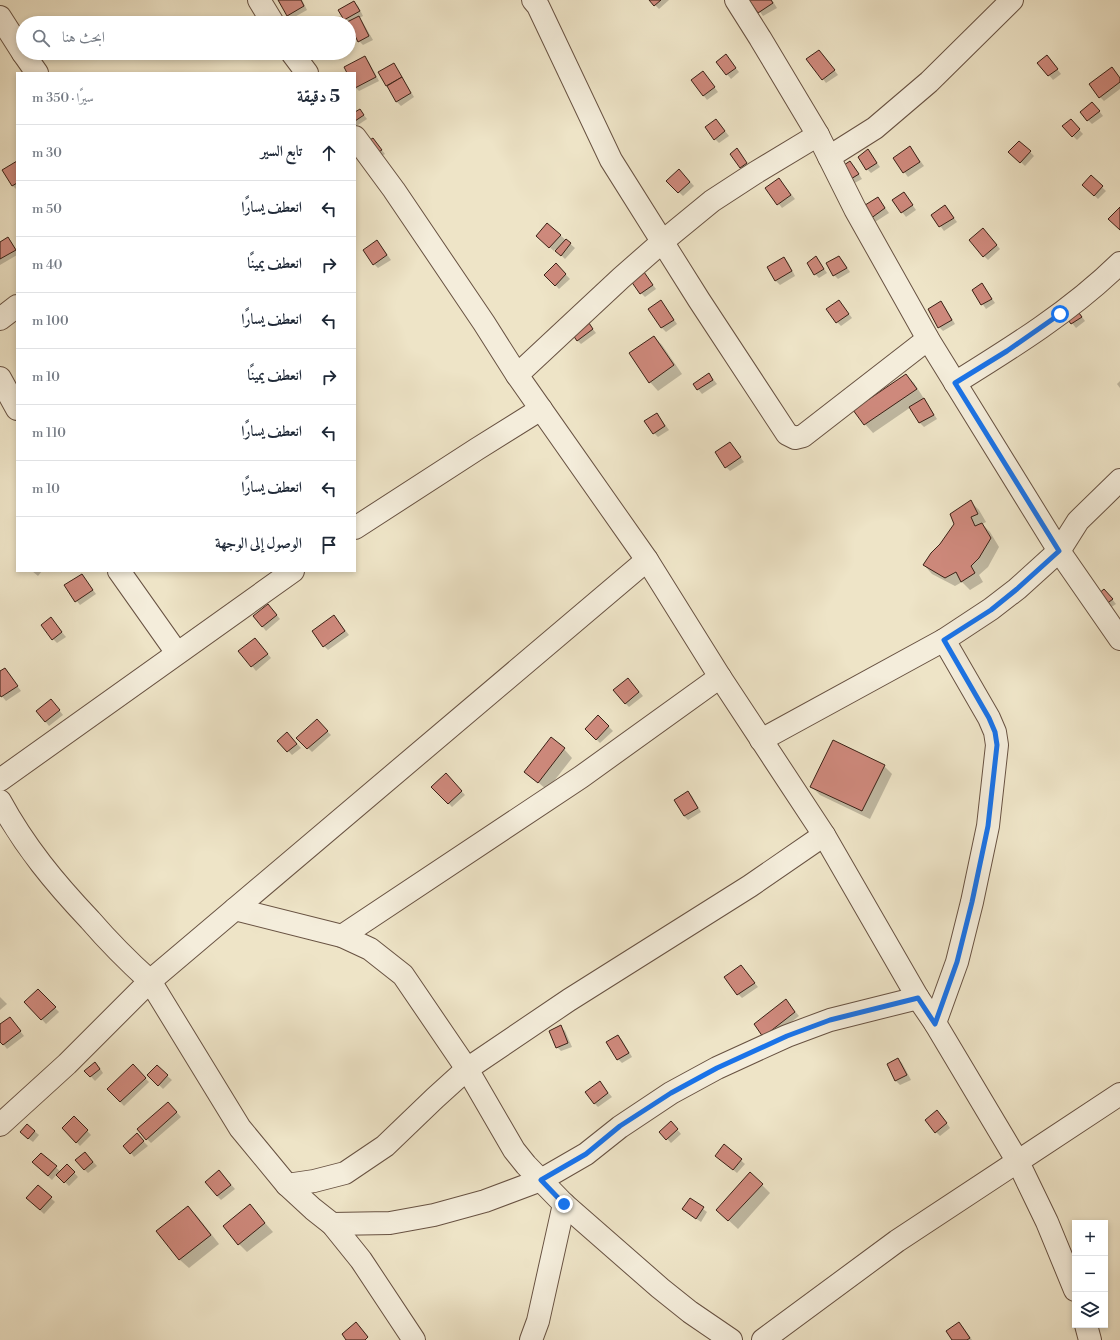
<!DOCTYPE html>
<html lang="ar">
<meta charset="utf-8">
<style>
:root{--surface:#fff;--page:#f2f2f3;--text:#1f2937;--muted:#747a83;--line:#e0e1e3}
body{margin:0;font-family:"Libre Bodoni",Amiri,serif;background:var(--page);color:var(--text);direction:rtl}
.controls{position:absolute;right:12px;bottom:12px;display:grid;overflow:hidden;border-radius:0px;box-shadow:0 2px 6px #0003}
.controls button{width:36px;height:36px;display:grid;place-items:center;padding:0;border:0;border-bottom:1px solid var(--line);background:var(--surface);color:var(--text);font:20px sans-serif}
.stop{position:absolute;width:12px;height:12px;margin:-9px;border:3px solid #1a73e8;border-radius:50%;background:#fff}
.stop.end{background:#1a73e8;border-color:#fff;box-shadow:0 1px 4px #0008}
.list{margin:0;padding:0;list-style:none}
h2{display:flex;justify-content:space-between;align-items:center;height:52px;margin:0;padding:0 16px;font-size:17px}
h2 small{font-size:13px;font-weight:400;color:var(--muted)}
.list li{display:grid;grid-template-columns:26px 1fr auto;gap:12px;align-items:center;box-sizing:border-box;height:56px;padding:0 16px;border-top:1px solid var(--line)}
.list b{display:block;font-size:15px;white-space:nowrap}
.list em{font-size:13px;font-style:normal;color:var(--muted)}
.icon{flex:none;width:22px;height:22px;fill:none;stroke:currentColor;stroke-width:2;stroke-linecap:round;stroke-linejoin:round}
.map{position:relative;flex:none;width:1120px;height:1340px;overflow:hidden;direction:ltr}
.search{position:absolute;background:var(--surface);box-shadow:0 2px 6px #0003;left:16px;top:16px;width:340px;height:44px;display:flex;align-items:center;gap:10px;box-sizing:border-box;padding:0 14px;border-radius:22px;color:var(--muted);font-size:15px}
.panel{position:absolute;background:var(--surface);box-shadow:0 2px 6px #0003;left:16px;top:72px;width:340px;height:500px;border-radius:0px;direction:rtl}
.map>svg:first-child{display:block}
.shadow{fill:#0003}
.building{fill:#ce897c;stroke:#3b2116}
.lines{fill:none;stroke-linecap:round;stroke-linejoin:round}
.street-casing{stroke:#685242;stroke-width:24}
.street{stroke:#f4eddb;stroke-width:22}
.route{stroke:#1a73e8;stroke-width:5}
</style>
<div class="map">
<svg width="1120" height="1340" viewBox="0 0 1120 1340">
<rect width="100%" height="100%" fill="#eee4c7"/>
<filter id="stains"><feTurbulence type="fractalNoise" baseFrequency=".005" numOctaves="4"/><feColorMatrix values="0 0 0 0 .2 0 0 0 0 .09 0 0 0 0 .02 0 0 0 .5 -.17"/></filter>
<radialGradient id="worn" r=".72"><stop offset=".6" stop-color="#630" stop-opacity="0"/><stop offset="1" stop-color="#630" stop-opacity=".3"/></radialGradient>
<g class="shadow">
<path d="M279,0H302L307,10L291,19L287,15Z"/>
<path d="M650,0H669L659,9Z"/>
<path d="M751,0H772L777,8L763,16Z"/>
<path d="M354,2L358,6L363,16L359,18L362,21L373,40L363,45L359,41L349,23L345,19Z"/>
<path d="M823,55L838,75L826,83L823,79Z"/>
<path d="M726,56L739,72L731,79L717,62Z"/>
<path d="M365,58L369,62L379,81L359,91L355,87V73H348Z"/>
<path d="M1051,61L1061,74L1053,80L1039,63Z"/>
<path d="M393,65L397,69L414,97L401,106L397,102L380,73Z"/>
<path d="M703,72L718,92L707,100L692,80Z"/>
<path d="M1116,72L1120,78V89L1104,101L1100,97Z"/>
<path d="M1096,107L1103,116L1092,124L1088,120Z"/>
<path d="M360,110L367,119L355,127V113Z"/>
<path d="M716,120L729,136L719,143L715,139Z"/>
<path d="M1070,120L1083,134L1077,140L1073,136Z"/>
<path d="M373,139L385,154L378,158Z"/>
<path d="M910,147L924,166L908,177L894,158Z"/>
<path d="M868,150L880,167L871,173L867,169Z"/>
<path d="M1010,152H1030L1034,156L1025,166Z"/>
<path d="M740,154L750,167L744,171L741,168Z"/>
<path d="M17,162V189H16L12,185Z"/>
<path d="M854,166L862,179L851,185L840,169Z"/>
<path d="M679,170L694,186L683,196L667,181Z"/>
<path d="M1091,177L1106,191L1098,199L1083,185Z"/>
<path d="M779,179L795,199L782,208L767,188Z"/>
<path d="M904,193L916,210L906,217L893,200Z"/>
<path d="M878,198L889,213L875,222L871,218Z"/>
<path d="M945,206L957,222L944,231L932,215Z"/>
<path d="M987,233L1000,249L988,260L984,256Z"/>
<path d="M560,235L575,248L565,259L555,249L554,251L541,240Z"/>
<path d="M8,238L17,251V255L0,265V243Z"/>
<path d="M381,246L391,260L378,268L374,264Z"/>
<path d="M816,257L827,273L819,278L815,274Z"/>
<path d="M839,257L843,261L850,272L838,279L834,275Z"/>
<path d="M784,258L788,262L795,276L780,285L776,281L768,267Z"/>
<path d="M556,264L570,279L559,289L546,275Z"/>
<path d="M644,273L656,289L645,297L641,293Z"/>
<path d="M982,284L995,303L986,309L973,290Z"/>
<path d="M661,301L677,324L666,332L662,328Z"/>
<path d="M839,301L852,318L841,326L837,322Z"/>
<path d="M941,303L945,307L955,324L943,331L939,327Z"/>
<path d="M1080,314L1085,321L1076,328L1067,317Z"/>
<path d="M587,322L596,333L581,344L577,340Z"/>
<path d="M654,337L662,345L682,374L658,391L650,382Z"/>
<path d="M709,374L717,384L702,394L694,384Z"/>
<path d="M906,375L914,383L937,419L924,427L920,423L911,407L873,433L865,424Z"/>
<path d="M1120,381V388L1117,384Z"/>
<path d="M657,414L669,430L658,437L654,433Z"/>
<path d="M730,443L744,462L730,471L726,467Z"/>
<path d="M970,501L979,510L986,522L982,524L990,532L999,547L988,567L979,575L983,582L970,590L962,582L955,586L932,574L924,565L941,545Z"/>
<path d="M32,571H42L38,576Z"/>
<path d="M82,575L96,594L80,605L65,586Z"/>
<path d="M1108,594L1116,604L1110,608L1106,604Z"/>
<path d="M272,609L280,619L266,631L254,616Z"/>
<path d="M334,616L349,635L328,650L324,646Z"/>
<path d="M51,619L66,637L57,643L53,639Z"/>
<path d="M259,643L271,658L256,671L240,651Z"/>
<path d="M5,669L21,691L6,701L0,694V672Z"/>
<path d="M632,683L643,696L629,707L625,703Z"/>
<path d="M51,700L63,715L49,726L37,711Z"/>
<path d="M598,716L613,731L600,743L586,729Z"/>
<path d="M317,721L331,735L312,752L298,738Z"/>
<path d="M291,737L301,748L292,755L279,741Z"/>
<path d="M564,749L572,758L547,790L525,771Z"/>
<path d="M884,766L892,774L870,819L820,795L811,786Z"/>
<path d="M446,775L465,795L452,807L433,787Z"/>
<path d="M688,792L692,796L701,812L688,820L684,816Z"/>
<path d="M741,966L758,987L742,998L738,994Z"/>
<path d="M38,990L59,1012L46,1024L26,1002Z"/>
<path d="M0,997L7,1004L0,1010Z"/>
<path d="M786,1001L799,1016L768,1040L764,1036Z"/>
<path d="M10,1018L24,1036L7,1049L0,1040V1026Z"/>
<path d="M561,1027L565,1031L572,1047L561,1051L557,1047Z"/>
<path d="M618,1036L622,1040L632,1057L622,1063L618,1059Z"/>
<path d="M898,1059L902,1063L911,1080L900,1085L896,1081L888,1065Z"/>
<path d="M133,1066L149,1082L124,1106L108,1089Z"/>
<path d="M99,1067L103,1073L95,1081L86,1071Z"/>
<path d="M157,1067L172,1080L163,1089L149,1075Z"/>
<path d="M600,1083L612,1097L598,1107L594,1103Z"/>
<path d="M172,1107L181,1117L151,1143L138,1130Z"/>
<path d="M941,1115L950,1128L940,1136L936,1132Z"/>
<path d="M74,1117L91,1135L80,1146L63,1128Z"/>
<path d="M27,1125L39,1135L33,1142L25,1136Z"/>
<path d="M675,1127L681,1134L671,1143L661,1132Z"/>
<path d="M137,1135L148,1146L134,1157L131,1153Z"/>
<path d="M724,1146L745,1164L737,1173L720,1159Z"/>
<path d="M41,1154L61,1172L67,1165L78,1177L69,1186L57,1174L52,1180L37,1166Z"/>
<path d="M89,1157L97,1166L88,1173L84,1169Z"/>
<path d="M219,1171L235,1189L221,1200L217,1196Z"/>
<path d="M750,1173L770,1193L738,1229L726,1218Z"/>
<path d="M38,1186L55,1202L44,1214L31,1202Z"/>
<path d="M690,1199L707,1212L701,1222L688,1213Z"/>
<path d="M250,1206L273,1232L247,1252L239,1244Z"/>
<path d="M188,1207L197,1216L219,1244L189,1268L180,1260L158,1231Z"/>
<path d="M959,1323L963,1327L972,1340H953Z"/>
</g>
<g class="building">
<path d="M278,0H301L304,6L287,16Z"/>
<path d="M649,0H661L654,6Z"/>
<path d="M749,0H771L773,3L758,13Z"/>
<path d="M354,1L360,11L344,20L338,10Z"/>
<path d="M359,16L369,36L358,42L349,23L347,22Z"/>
<path d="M819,50L835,70L822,80L806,59Z"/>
<path d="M726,54L736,68L726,75L716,62Z"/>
<path d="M1047,55L1058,69L1048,76L1037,63Z"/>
<path d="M365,56L376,77L355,88V73H347L344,67Z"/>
<path d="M394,63L402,77L386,86L378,72Z"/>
<path d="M1112,67L1120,78V82L1099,98L1089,84Z"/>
<path d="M703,71L715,87L703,96L691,80Z"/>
<path d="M402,77L411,93L396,102L387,86Z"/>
<path d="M1092,102L1100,111L1087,121L1080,112Z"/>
<path d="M360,109L364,115L355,121V112Z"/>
<path d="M716,119L725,131L714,140L705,127Z"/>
<path d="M1071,119L1080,129L1072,137L1062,126Z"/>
<path d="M373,138L382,150L373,155L365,143Z"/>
<path d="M1019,141L1031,151L1020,163L1008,152Z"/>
<path d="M910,146L920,162L903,173L893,158Z"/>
<path d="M737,148L747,163L740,168L730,154Z"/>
<path d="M868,149L877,163L866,170L858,157Z"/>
<path d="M17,161V183L12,186L2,170Z"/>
<path d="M850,161L859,174L846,182L838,169Z"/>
<path d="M679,169L690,182L678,193L666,181Z"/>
<path d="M1091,175L1103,186L1094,196L1082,185Z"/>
<path d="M779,178L791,195L777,205L765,188Z"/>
<path d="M904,192L913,205L901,213L892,200Z"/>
<path d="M878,197L885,208L870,219L862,207Z"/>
<path d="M945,205L954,218L939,227L931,215Z"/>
<path d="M1120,207V230L1108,219Z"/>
<path d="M547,223L561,235L549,248L536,236Z"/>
<path d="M983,228L997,245L983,257L969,240Z"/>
<path d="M8,237L16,250L0,259V242Z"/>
<path d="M566,239L571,243L561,256L555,251Z"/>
<path d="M377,240L387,255L373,265L363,250Z"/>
<path d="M816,256L824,269L814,275L807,263Z"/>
<path d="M839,256L847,268L833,276L826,263Z"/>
<path d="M784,257L792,271L775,281L767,267Z"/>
<path d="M556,263L566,274L555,286L544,275Z"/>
<path d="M644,272L653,285L640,294L631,281Z"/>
<path d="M982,283L992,299L981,305L972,290Z"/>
<path d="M661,300L674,320L661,328L648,309Z"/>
<path d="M839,300L849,314L836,323L826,309Z"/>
<path d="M941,301L952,320L938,328L928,309Z"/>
<path d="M1076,309L1082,317L1071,324L1066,317Z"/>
<path d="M587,320L593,329L577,341L571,332Z"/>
<path d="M654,336L674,365L649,383L629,353Z"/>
<path d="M709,373L713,380L697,390L693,384Z"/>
<path d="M906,374L917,389L864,425L853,410Z"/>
<path d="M924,398L934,415L919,423L909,407Z"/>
<path d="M657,413L665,426L653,434L644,421Z"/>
<path d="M730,442L741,457L725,468L715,452Z"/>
<path d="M971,500L978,514L971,517L975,526L982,523L991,538L979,558L971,566L975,573L961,582L956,572L945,578L923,565L931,553L940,544L954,524L950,514Z"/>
<path d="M82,574L93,590L75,602L64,585Z"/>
<path d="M1104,589L1113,599L1105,605L1097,595Z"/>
<path d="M268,604L277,615L262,627L253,616Z"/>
<path d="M334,615L345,631L323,647L312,631Z"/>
<path d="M51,617L62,632L52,640L41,625Z"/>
<path d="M255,638L268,654L251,667L238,651Z"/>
<path d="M5,668L18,686L1,697L0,695V671Z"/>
<path d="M628,678L639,692L625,704L613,690Z"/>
<path d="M51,699L60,710L45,722L36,711Z"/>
<path d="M598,715L609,726L596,740L585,729Z"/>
<path d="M317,719L328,731L307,749L296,738Z"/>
<path d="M287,732L297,744L287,752L277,741Z"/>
<path d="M551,737L565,748L538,783L524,772Z"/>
<path d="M833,740L885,765L862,811L810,787Z"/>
<path d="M446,773L462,791L448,804L431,787Z"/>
<path d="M688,791L698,808L684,816L674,800Z"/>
<path d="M741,965L755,983L737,995L724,977Z"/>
<path d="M38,989L56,1007L41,1020L24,1002Z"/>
<path d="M786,999L795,1012L763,1037L754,1024Z"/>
<path d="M10,1017L21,1031L3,1045L0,1042V1024Z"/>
<path d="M561,1025L568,1043L556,1048L549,1031Z"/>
<path d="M618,1035L629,1053L617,1060L606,1042Z"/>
<path d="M898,1058L907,1075L895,1081L887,1064Z"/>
<path d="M95,1062L100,1069L90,1077L84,1071Z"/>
<path d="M133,1064L146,1078L120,1102L107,1089Z"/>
<path d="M157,1065L168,1075L158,1086L147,1075Z"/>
<path d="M600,1081L608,1093L594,1104L585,1092Z"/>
<path d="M168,1102L177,1112L146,1140L137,1129Z"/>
<path d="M937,1110L947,1123L935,1133L925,1120Z"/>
<path d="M74,1116L88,1130L76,1143L62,1128Z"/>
<path d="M671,1121L678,1129L666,1140L659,1132Z"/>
<path d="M27,1124L35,1131L28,1139L20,1132Z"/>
<path d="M137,1133L144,1141L130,1154L123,1146Z"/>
<path d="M724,1144L742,1159L733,1170L715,1156Z"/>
<path d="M85,1152L93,1162L84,1170L75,1160Z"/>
<path d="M41,1153L57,1166L48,1176L32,1162Z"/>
<path d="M67,1164L75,1172L64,1183L56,1175Z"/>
<path d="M219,1170L231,1185L217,1196L205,1182Z"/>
<path d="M750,1172L763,1184L728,1221L716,1210Z"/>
<path d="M38,1185L52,1197L40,1210L26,1198Z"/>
<path d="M690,1198L704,1207L696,1219L682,1209Z"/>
<path d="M250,1204L265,1223L238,1245L223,1226Z"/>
<path d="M188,1206L211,1235L179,1260L156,1231Z"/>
<path d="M356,1322L368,1337L365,1340H346L342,1334Z"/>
<path d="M959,1322L970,1338L967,1340H952L946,1331Z"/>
</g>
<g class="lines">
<g class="street-casing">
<g id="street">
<path d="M259,0L273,23"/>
<path d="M533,0L538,6L611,160L699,300L787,434L795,438L803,436L928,339"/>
<path d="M736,0L760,38L818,135L855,209L928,339L1059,551L1120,639"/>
<path d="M0,17L23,53"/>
<path d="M23,53L37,73"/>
<path d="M292,53L307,73"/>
<path d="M355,137L394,190L484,323L517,375L647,560L720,677L824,835L918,998L935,1023L1018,1162L1047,1222L1075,1290"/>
<path d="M829,157L875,128L929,82L1012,0"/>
<path d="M0,319L17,306"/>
<path d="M517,375L621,278L662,242L712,201L755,173L818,135"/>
<path d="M0,378L17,409"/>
<path d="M955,383C1013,347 1071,311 1120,263"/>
<path d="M355,528L477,449L541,409"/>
<path d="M119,571L177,653"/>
<path d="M761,740L944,640L991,609L1017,589L1059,551L1078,521L1120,480"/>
<path d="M0,780L293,571"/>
<path d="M0,801C25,847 55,883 90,920C109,942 129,962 150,981L240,1128L287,1185L313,1209L332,1224L361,1260L414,1340"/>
<path d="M235,909L342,936L370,949L403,975L467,1069L514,1150L526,1165L564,1204L660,1288L690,1312L731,1340"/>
<path d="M342,936L581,777L720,677"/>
<path d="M935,1023L957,962L972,902L988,826L997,745L995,732L989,718L944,640"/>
<path d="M0,1125L67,1064L150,981L647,560"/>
<path d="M287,1185L314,1181L345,1173L385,1146L435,1098L467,1069L569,1000L750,886L824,835"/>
<path d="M332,1224L390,1223L434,1215L485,1201L541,1180L586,1154L620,1127L671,1093L717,1068L787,1036L830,1020L918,998"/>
<path d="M1086,1325L1090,1340"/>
<path d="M531,1340L538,1321L564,1204"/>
<path d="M763,1340L897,1241L1120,1094"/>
</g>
</g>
<use href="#street" class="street"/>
</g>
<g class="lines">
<path class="route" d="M564,1204L541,1180L586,1154L620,1126L671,1093L717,1068L787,1036L830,1020L918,998L935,1024L957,962L972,902L988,826L997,745L995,732L989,718L944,640L991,610L1017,589L1059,551L955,383L1007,351L1060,314"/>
</g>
<rect width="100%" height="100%" filter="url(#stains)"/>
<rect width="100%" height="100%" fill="url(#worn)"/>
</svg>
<div class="controls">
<button>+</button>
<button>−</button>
<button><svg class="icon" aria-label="layers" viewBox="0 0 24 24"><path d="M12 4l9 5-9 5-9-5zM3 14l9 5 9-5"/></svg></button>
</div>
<div class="stop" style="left:1060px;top:314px"></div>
<div class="stop end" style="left:564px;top:1204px"></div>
<div class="search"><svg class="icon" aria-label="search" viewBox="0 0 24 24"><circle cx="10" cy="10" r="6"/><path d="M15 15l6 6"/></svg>ابحث هنا</div>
<section class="panel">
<h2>5 دقيقة<small>سيرًا · 350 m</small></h2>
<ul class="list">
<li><svg class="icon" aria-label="ahead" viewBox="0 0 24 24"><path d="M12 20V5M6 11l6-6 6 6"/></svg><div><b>تابع السير</b></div><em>30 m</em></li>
<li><svg class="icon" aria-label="left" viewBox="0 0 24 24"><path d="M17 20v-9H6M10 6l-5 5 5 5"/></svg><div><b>انعطف يسارًا</b></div><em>50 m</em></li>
<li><svg class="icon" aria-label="right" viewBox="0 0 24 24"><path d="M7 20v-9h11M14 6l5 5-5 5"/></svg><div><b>انعطف يمينًا</b></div><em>40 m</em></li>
<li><svg class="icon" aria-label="left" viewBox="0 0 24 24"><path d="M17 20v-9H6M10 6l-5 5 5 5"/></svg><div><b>انعطف يسارًا</b></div><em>100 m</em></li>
<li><svg class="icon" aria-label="right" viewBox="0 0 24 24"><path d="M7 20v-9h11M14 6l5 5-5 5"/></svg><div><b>انعطف يمينًا</b></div><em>10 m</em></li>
<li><svg class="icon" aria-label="left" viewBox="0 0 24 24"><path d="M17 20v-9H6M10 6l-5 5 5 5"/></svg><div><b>انعطف يسارًا</b></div><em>110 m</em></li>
<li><svg class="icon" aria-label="left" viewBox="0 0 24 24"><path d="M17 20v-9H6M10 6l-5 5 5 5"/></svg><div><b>انعطف يسارًا</b></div><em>10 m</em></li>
<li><svg class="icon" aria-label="arrive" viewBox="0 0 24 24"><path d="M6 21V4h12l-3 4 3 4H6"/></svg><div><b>الوصول إلى الوجهة</b></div></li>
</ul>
</section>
</div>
